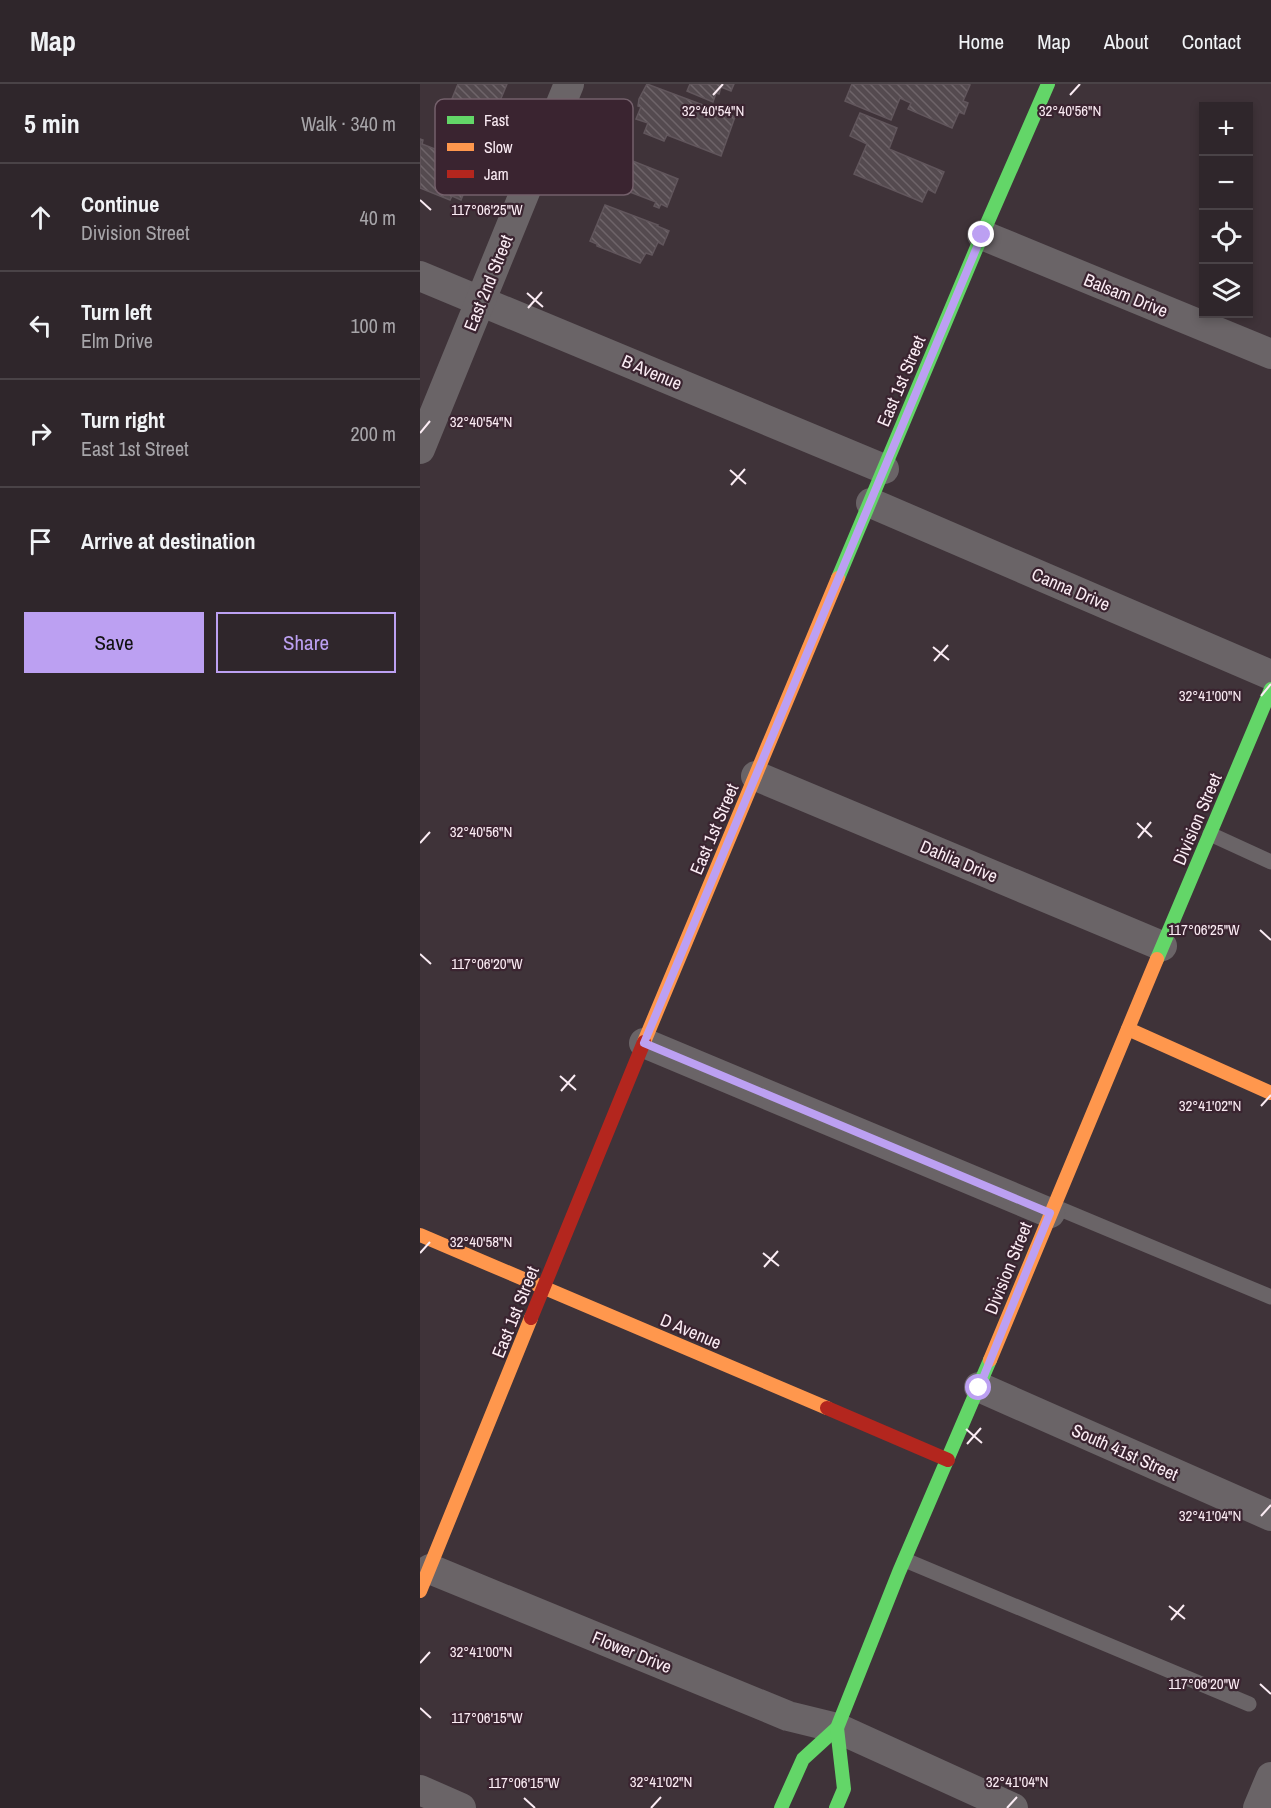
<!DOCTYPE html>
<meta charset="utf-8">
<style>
:root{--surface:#2f262b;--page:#3b3237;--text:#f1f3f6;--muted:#a7a5a9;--line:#4a4347;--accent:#bca0f2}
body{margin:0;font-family:"Archivo Narrow",sans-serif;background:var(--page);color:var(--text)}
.controls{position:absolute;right:18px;top:18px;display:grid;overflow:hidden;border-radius:0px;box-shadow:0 3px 9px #0003}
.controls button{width:54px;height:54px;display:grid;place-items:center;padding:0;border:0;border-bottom:2px solid var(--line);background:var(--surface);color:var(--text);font:30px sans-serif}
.stop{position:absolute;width:18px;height:18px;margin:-14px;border:4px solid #bca0f2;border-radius:50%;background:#fff}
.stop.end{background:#bca0f2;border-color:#fff;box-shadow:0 2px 6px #0008}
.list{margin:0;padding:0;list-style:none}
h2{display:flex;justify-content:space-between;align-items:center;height:78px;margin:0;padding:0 24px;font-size:26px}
h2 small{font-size:20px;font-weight:400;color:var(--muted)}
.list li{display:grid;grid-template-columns:39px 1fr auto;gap:18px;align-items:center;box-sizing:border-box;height:108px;padding:0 24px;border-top:2px solid var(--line)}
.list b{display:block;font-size:22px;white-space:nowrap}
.list p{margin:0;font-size:20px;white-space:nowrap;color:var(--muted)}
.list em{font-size:20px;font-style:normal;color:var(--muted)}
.actions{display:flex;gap:12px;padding:18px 24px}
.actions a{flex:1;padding:14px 0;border:2px solid var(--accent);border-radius:0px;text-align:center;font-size:21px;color:var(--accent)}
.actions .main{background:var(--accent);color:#111}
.icon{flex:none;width:33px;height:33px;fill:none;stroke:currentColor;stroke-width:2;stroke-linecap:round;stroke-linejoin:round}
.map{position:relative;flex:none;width:851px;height:1724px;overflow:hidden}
header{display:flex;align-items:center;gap:36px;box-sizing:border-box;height:84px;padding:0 30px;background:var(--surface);border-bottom:2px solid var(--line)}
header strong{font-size:28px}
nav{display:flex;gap:33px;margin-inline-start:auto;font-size:21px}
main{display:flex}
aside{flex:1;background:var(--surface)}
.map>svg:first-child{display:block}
.building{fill:url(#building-back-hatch);stroke:#61565c;stroke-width:1.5}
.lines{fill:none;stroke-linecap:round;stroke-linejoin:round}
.lane{stroke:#6a6467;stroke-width:15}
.street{stroke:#6a6467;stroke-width:30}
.fast{stroke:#63d668;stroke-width:14}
.slow{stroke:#ff974d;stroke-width:14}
.jam{stroke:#b3261e;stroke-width:14}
.route{stroke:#bca0f2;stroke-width:8}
.ticks{fill:none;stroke:#fbecf4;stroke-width:2}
.labels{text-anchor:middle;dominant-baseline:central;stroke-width:4.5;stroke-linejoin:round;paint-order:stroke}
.street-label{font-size:18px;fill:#fbecf4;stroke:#3a2430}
.key{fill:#3a2430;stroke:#74606b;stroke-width:1.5}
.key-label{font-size:16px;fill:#fbecf4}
.ticks-label{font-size:15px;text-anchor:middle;fill:#fbecf4;stroke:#3a2430;stroke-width:4.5;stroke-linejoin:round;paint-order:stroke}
</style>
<header>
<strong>Map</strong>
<nav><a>Home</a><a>Map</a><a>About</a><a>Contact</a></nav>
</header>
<main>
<aside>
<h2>5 min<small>Walk · 340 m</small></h2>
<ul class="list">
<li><svg class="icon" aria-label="ahead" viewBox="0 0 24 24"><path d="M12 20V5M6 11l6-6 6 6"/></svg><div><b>Continue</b><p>Division Street</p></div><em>40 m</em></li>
<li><svg class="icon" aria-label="left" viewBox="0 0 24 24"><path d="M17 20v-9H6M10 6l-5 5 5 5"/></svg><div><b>Turn left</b><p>Elm Drive</p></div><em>100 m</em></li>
<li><svg class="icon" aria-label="right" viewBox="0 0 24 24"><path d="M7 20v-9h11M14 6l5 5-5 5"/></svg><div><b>Turn right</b><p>East 1st Street</p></div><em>200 m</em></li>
<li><svg class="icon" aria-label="arrive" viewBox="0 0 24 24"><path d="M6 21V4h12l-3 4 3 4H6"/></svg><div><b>Arrive at destination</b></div></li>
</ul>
<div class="actions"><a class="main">Save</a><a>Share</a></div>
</aside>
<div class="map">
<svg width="851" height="1724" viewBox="0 0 851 1724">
<defs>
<pattern id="building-back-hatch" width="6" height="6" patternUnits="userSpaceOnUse" patternTransform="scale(1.5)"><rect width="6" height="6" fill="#544a4f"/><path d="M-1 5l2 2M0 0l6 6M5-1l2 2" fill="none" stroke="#6e6469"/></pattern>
</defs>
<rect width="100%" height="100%" fill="#3f3339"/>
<g class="building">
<path d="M38,0H87L67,48L62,46L59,54L25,40V38L23,37Z"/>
<path d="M227,0L315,33L301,72L247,51L244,57L224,49L228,39L216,35L221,23L218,22L219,15Z"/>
<path d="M270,0H314L311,7L301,3L299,10L296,9L293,18L267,7Z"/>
<path d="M432,0H547L550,1L543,17L548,19L544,30L539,28L532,44L488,25L491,19L480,14L471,36L425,17Z"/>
<path d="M440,29L477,44L469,65L524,88L515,109L508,105L502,118L434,90L447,60L430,52Z"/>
<path d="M0,55L3,56L2,60L43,76L44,74L54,77L53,80L55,81L41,116L32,112L30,116L0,104Z"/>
<path d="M200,72L258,95L247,123L241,120L239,124L234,122L236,118L189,100L192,91L189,90L191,84L195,85Z"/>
<path d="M185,121L238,141L237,142L249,147L243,161L238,158L232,171L226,169L220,179L177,162V160L170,157Z"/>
</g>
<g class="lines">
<g class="lane">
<path d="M790,750L851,778"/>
<path d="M633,1122L851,1213"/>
<path d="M485,1476L829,1620"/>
</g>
<g class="street">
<path d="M562,151L851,270"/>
<path d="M0,192L464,385"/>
<path d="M0,365L149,0"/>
<path d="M451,419L851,591"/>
<path d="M336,692L742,862"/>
<path d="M224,959L630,1129"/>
<path d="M559,1303L851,1432"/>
<path d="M10,1485L368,1632L417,1644L593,1724"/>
<path d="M0,1706L41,1724"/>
<path d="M838,1724L851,1693"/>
</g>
<g class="fast">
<path d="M418,494L562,151L628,0"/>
<path d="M737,875L851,605"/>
<path d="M361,1724L383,1675L417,1644L479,1488L570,1276"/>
<path d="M416,1724L424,1705L417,1644"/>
</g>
<g class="slow">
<path d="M708,945L851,1009"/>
<path d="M224,958L418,494"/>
<path d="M0,1151L407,1324"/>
<path d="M570,1276L737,875"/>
<path d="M0,1507L111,1234"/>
</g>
<g class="jam">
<path d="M111,1234L224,958"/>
<path d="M407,1324L528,1376"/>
</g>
</g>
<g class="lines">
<path class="route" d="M559,1304L630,1129L224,959L562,151"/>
</g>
<path class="ticks" d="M293,11L303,0M650,11L660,0M0,116L11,126M107,209L123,223M108,224L122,208M0,349L10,337M310,386L326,400M311,401L325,385M513,563L529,576M514,577L528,561M841,612L851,600M717,739L732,753M718,754L731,738M0,759L10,748M840,846L851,856M0,870L11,880M140,992L156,1006M141,1007L155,991M841,1022L851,1011M0,1169L10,1158M343,1169L359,1182M344,1183L358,1167M546,1345L562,1359M547,1360L561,1344M841,1432L851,1421M749,1522L765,1535M751,1536L764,1521M0,1579L10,1568M840,1600L851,1610M0,1624L11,1634M104,1714L115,1724M231,1724L241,1713M587,1724L597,1713"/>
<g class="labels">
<g class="street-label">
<text transform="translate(68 199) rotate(-68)">East 2nd Street</text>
<text transform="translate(706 211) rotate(22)">Balsam Drive</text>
<text transform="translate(232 288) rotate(23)">B Avenue</text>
<text transform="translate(481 297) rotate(-67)">East 1st Street</text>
<text transform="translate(651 505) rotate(23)">Canna Drive</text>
<text transform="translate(777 735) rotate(-67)">Division Street</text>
<text transform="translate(294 745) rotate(-67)">East 1st Street</text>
<text transform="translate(539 777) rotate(23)">Dahlia Drive</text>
<text transform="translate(588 1184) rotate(-68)">Division Street</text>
<text transform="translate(95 1228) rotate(-68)">East 1st Street</text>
<text transform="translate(271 1247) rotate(23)">D Avenue</text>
<text transform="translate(705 1368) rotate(24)">South 41st Street</text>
<text transform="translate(212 1568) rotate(22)">Flower Drive</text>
</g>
</g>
<rect x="15" y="15" width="198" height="96" rx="9" class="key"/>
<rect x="27" y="32" width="27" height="8" fill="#63d668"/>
<rect x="27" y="59" width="27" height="8" fill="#ff974d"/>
<rect x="27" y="86" width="27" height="8" fill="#b3261e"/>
<g class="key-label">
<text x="64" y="42">Fast</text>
<text x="64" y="69">Slow</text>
<text x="64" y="96">Jam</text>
</g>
<g class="ticks-label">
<text x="293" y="32">32°40'54"N</text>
<text x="650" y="32">32°40'56"N</text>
<text x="67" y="131">117°06'25"W</text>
<text x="61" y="343">32°40'54"N</text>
<text x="790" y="617">32°41'00"N</text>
<text x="61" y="753">32°40'56"N</text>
<text x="784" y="851">117°06'25"W</text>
<text x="67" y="885">117°06'20"W</text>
<text x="790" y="1027">32°41'02"N</text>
<text x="61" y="1163">32°40'58"N</text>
<text x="790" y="1437">32°41'04"N</text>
<text x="61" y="1573">32°41'00"N</text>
<text x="784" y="1605">117°06'20"W</text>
<text x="67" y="1639">117°06'15"W</text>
<text x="241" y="1703">32°41'02"N</text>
<text x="597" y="1703">32°41'04"N</text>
<text x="104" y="1704">117°06'15"W</text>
</g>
</svg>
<div class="controls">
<button>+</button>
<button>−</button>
<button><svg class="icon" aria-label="locate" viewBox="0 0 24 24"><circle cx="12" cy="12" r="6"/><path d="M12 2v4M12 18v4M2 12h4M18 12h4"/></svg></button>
<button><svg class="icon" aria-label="layers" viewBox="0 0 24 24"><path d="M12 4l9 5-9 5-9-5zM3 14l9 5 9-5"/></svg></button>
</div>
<div class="stop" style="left:559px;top:1304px"></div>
<div class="stop end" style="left:562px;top:151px"></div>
</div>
</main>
